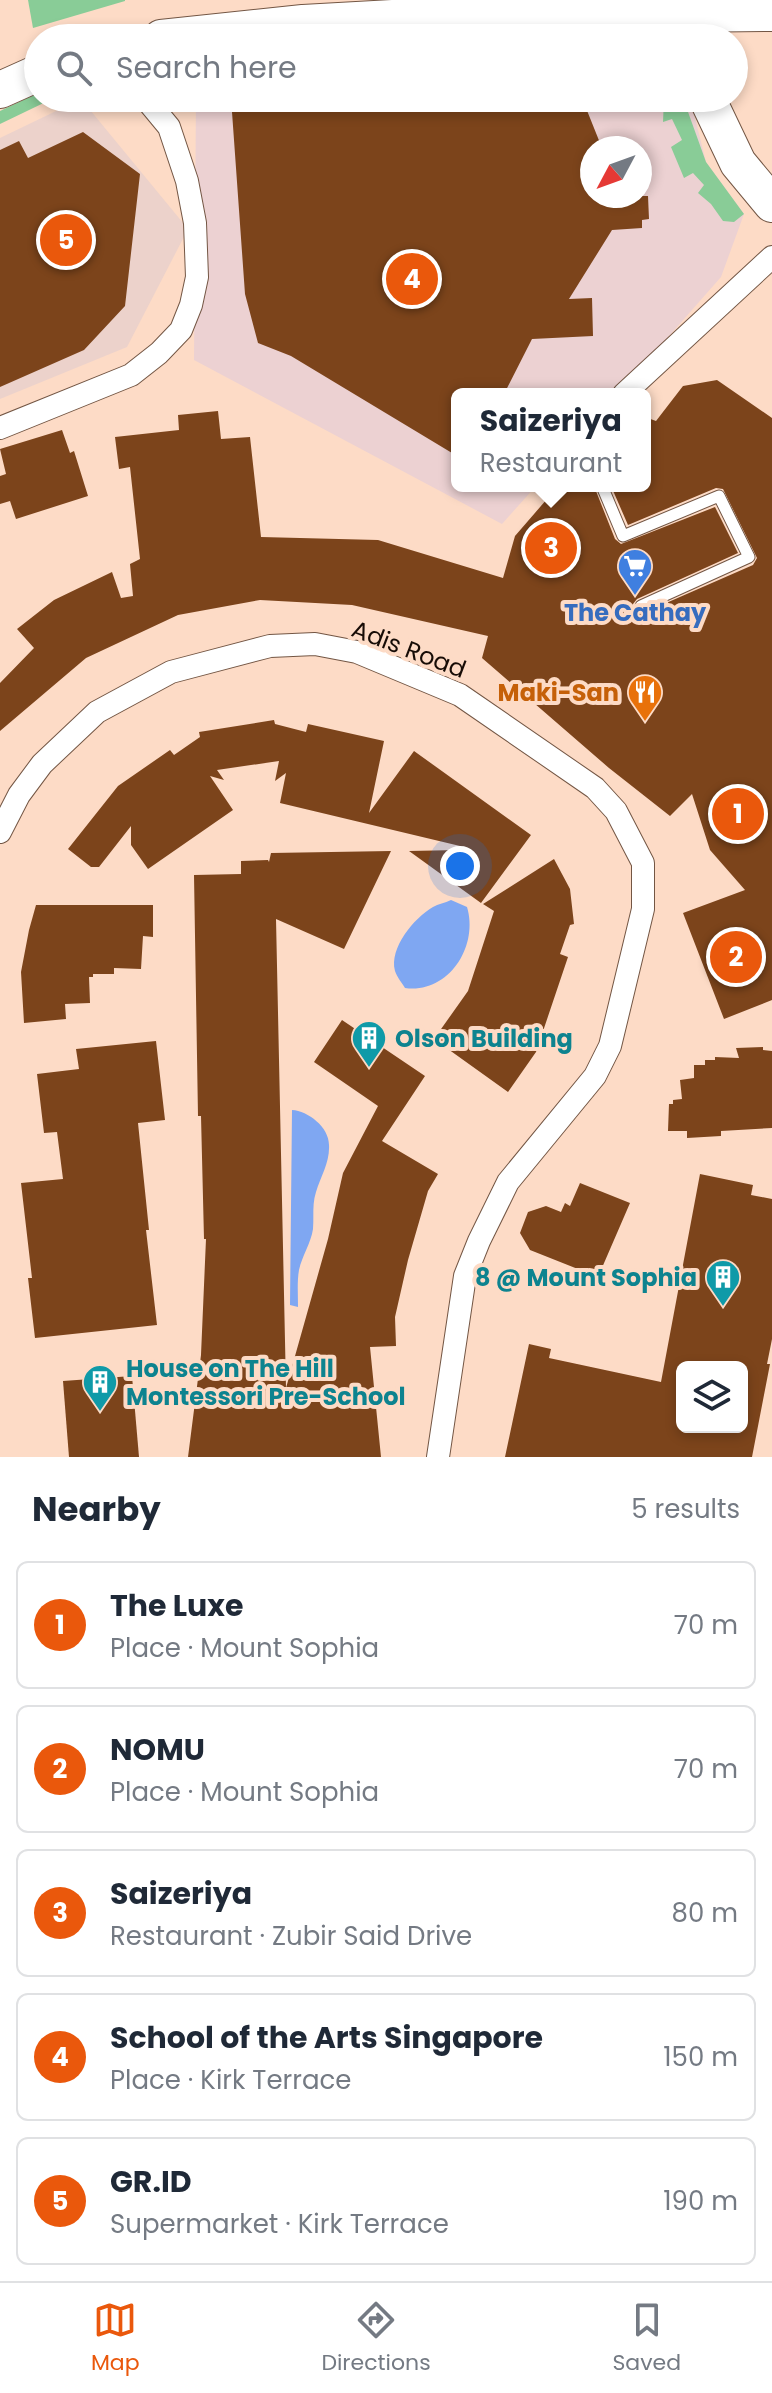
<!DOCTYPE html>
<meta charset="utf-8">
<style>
:root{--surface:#fff;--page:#f2f2f3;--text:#1f2937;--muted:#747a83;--line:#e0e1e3;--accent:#ea580c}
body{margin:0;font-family:Poppins,sans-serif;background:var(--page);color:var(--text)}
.controls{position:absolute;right:24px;bottom:24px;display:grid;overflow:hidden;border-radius:12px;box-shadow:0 4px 12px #0003}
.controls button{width:72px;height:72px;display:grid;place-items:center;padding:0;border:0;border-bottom:2px solid var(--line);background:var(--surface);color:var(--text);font:40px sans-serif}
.compass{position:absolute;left:580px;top:136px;width:72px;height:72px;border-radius:50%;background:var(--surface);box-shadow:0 4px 12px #0003;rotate:229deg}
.you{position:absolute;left:460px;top:866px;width:28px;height:28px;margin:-20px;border:6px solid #fff;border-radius:50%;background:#1a73e8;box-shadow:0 0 0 12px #1a73e833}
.badge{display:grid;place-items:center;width:52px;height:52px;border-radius:50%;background:var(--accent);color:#fff;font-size:26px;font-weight:700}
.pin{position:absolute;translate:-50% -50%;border:4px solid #fff;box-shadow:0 2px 8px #0006}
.popup{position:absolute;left:451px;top:388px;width:200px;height:104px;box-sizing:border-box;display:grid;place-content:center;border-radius:12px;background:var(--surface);filter:drop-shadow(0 2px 6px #0005);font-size:26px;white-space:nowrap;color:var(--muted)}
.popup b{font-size:30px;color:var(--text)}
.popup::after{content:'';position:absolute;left:50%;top:100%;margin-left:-16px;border:16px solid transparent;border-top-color:var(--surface)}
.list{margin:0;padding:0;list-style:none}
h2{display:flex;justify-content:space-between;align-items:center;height:104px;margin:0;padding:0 32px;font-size:34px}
h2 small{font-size:26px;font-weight:400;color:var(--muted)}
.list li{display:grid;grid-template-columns:52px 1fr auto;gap:24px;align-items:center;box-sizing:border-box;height:128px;margin:0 16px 16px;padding:0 16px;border:2px solid var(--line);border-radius:12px}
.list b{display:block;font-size:30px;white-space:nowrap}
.list p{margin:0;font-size:26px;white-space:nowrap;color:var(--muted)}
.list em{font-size:26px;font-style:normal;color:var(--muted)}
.icon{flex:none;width:44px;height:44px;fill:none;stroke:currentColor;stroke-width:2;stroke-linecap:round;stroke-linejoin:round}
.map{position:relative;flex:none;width:772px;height:1457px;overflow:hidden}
.search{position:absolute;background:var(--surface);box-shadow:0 4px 12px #0003;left:24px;right:24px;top:24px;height:88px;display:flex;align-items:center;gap:20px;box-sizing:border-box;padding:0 28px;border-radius:44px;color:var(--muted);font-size:30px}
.sheet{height:824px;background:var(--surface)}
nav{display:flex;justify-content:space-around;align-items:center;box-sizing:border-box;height:112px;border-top:2px solid var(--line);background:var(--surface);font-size:22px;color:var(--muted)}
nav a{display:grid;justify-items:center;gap:4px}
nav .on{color:var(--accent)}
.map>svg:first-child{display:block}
.commercial{fill:#ecd2cb}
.education{fill:#ecd1d2;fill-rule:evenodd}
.green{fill:#89cc97}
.water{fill:#7fa7f2}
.building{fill:#7c441b;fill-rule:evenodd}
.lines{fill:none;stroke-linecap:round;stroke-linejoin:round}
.service-casing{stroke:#735644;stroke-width:13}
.minor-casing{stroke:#735644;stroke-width:24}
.primary-casing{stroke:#735644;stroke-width:38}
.service{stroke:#fff;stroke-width:11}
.minor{stroke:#fff;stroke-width:22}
.primary{stroke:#fff;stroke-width:36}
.labels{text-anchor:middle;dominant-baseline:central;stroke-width:8;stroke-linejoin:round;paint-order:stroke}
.shop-label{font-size:24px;font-weight:bold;fill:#366cbe;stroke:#fddbc6}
.street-label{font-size:24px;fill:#170c06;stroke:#fddbc6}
.food-label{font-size:24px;font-weight:bold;fill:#c56008;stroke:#fddbc6;text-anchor:end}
.culture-label{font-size:24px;font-weight:bold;fill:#0d838f;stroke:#fddbc6;text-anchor:start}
</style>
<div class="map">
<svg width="772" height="1457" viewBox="0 0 772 1457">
<rect width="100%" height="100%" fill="#fddbc6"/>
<path class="commercial" d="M81,99L188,229L127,347L0,399V138Z"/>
<path class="education" d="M196,98H690L706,162L744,214L721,277L618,394H457V486H536L502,524L194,360ZM592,148H640V196H592Z"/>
<g class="green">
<path d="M28,0H125V1L33,28Z"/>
<path d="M505,30L616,31L635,38H458V35Z"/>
<path d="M38,93V98H54L0,124V111Z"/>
<path d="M664,98H683L706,162L744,214L734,222L723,221L711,204L698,193L704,185L693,173L684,178L671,147L682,140L672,119L663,122Z"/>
</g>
<g class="water">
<path d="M451,900L467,907C479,947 448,994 405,988C402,983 397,977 395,971C389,948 414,918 433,907C438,904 445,903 451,900Z"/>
<path d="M292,1110C308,1111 329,1127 329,1145C330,1162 321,1176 316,1192C312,1204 314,1216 313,1229C311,1243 302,1256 299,1270C297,1281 298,1295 298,1307L290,1305Z"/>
</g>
<g class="building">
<path d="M231,98H582L602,148H592V196H648L649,219L642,220V228L612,230L569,299L592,298L593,336L532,339L504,394H457V456L291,356L258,343L245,294Z"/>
<path d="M83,132L140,174L125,306L84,350L0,387V150L19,141L28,158Z"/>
<path d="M717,380L772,418V1000L724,1019L683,913L745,890L710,850L692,794L670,816L609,768L482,658L488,636L352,605L260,600L178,615L86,658L0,731V683L34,648L17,629L54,600L112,572L121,598L133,596L130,564L140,559L130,467L119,469L115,437L179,430L178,415L218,411L221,439L250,437L261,537L378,540L503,578L515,536L547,499L567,486H594L615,539L621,544L715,507L738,553L637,599L633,604V609L641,614L753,565L757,558L723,489L716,488L628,525L611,486H645V417L656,421L683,386Z"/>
<path d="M62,430L70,453L74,451L88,496L16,519L10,501L0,504V476L6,474L0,449Z"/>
<path d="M274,720L275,724L306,732L308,724L384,741L369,813L414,751L531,835L481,903L409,851L459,850L460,846L280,803L286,773L275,781L279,761L217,770L224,780L210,776L233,810L148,869L131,845V826L99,867H91L68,849L118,786L170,750L174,755L200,737L199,732Z"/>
<path d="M391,851L344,949L276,919L286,1388L328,1239L343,1173L378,1106L314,1062L342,1020L425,1076L382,1141L438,1174L428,1191L408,1260L395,1317L396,1346L370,1347L381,1457H188L201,1355L206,1239H204L201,1116H198L194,875L241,874V861L268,860L269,862L271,853Z"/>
<path d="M554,859L570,889L574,924L570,925L560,954L568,957L536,1052L508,1092L434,1039L468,991L494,911L483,904Z"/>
<path d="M36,905H153V937L143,936L141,969L114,968V974H93V977H89L90,1003L65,1004L66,1019L24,1023L21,972L29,930Z"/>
<path d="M156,1041L165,1120L138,1123L149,1230H146L157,1325L35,1338L28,1278H32L21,1183L63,1179L57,1132L44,1133L37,1074L79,1069L76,1049Z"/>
<path d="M763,1047V1050L772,1051V1128L721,1131V1136L687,1138V1131H668L669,1104H673V1100L682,1099L680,1080L694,1078V1065H705V1060H715V1057L739,1058L736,1048Z"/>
<path d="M700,1174L753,1185L751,1195L772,1199V1339L767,1364H770L752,1457H505L529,1344L551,1349L549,1358L661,1382ZM682,1367H742V1427H682Z"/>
<path d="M580,1183L630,1203L598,1277L530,1250L520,1233L528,1212L546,1206L561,1212L565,1203L570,1206Z"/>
<path d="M132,1376L139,1457H69L63,1381Z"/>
</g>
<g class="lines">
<g class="service-casing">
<path id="service" d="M602,486L623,536L719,496L749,557L641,606"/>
</g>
<g class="minor-casing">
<g id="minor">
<path d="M624,394L772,257"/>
<path d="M0,428L131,375L159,353L181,330L191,305L197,277L195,223L187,181L169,127L145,98"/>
<path d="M0,832L19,795L42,764L97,712L171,672L270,646L315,644L357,652L460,695L595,788L616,811L643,863V909L610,1046L595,1076L508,1182L479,1241L465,1276L438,1457"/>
</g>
</g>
<g class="primary-casing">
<g id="primary">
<path d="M161,38L303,23L410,17L772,13"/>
<path d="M0,90L38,73"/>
<path d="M707,98L738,163L772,204"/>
</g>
</g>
<use href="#service" class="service"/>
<use href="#minor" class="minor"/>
<use href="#primary" class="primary"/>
</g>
<defs>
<g id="supermarket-pin" transform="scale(1.8)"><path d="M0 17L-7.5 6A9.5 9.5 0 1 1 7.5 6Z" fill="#3f7fe0" stroke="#fddbc6"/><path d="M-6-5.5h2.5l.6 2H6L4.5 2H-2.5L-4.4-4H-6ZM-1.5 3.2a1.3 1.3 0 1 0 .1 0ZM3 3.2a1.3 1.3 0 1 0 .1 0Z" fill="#fff"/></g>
<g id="restaurant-pin" transform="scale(1.8)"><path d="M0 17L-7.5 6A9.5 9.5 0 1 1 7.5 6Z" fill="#e8710a" stroke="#fddbc6"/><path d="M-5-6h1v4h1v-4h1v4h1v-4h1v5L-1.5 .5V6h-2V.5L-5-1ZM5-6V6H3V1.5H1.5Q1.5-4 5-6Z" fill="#fff"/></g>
<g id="building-pin" transform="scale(1.8)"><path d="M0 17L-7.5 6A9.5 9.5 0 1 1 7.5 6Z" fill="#0f9aa8" stroke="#fddbc6"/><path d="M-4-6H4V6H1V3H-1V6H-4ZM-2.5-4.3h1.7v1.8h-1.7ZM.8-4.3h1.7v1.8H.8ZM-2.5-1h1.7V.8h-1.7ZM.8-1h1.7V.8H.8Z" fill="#fff"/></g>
</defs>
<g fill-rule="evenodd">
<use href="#supermarket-pin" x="635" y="566"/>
<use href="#restaurant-pin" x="645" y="692"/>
<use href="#building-pin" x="369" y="1038"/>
<use href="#building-pin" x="723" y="1277"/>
<use href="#building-pin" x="100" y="1382"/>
</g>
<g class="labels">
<g class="shop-label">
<text x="635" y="612">The Cathay</text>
</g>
<g class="street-label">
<text transform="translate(409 649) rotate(21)">Adis Road</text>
</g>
<g class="food-label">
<text x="619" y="692">Maki-San</text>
</g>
<g class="culture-label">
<text x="395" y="1038">Olson Building</text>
<text x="697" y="1277" text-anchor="end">8 @ Mount Sophia</text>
<text x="126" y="1368">House on The Hill<tspan x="126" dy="28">Montessori Pre-School</tspan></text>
</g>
</g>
</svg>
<div class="controls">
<button><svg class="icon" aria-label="layers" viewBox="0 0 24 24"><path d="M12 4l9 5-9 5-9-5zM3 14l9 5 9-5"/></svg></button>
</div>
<svg class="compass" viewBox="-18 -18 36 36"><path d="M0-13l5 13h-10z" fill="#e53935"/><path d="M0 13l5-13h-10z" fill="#747a83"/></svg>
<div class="you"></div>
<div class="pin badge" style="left:738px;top:814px">1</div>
<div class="pin badge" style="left:736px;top:957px">2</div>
<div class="pin badge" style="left:551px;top:548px">3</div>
<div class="popup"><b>Saizeriya</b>Restaurant</div>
<div class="pin badge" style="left:412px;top:279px">4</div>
<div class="pin badge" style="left:66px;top:240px">5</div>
<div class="search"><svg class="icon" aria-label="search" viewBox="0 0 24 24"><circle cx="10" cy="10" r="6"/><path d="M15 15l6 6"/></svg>Search here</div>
</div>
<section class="sheet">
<h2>Nearby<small>5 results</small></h2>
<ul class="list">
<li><span class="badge">1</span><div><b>The Luxe</b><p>Place · Mount Sophia</p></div><em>70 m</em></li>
<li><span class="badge">2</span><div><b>NOMU</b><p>Place · Mount Sophia</p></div><em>70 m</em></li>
<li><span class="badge">3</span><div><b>Saizeriya</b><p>Restaurant · Zubir Said Drive</p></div><em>80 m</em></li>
<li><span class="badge">4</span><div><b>School of the Arts Singapore</b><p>Place · Kirk Terrace</p></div><em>150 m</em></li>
<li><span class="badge">5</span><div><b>GR.ID</b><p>Supermarket · Kirk Terrace</p></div><em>190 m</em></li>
</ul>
</section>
<nav>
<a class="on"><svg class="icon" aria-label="map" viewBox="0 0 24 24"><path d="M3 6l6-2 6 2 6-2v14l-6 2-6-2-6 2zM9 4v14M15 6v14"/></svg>Map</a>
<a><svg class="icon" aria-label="directions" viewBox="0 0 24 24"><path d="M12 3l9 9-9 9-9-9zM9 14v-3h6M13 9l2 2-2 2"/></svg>Directions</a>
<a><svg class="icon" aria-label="saved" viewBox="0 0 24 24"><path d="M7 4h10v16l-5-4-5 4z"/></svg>Saved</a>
</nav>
